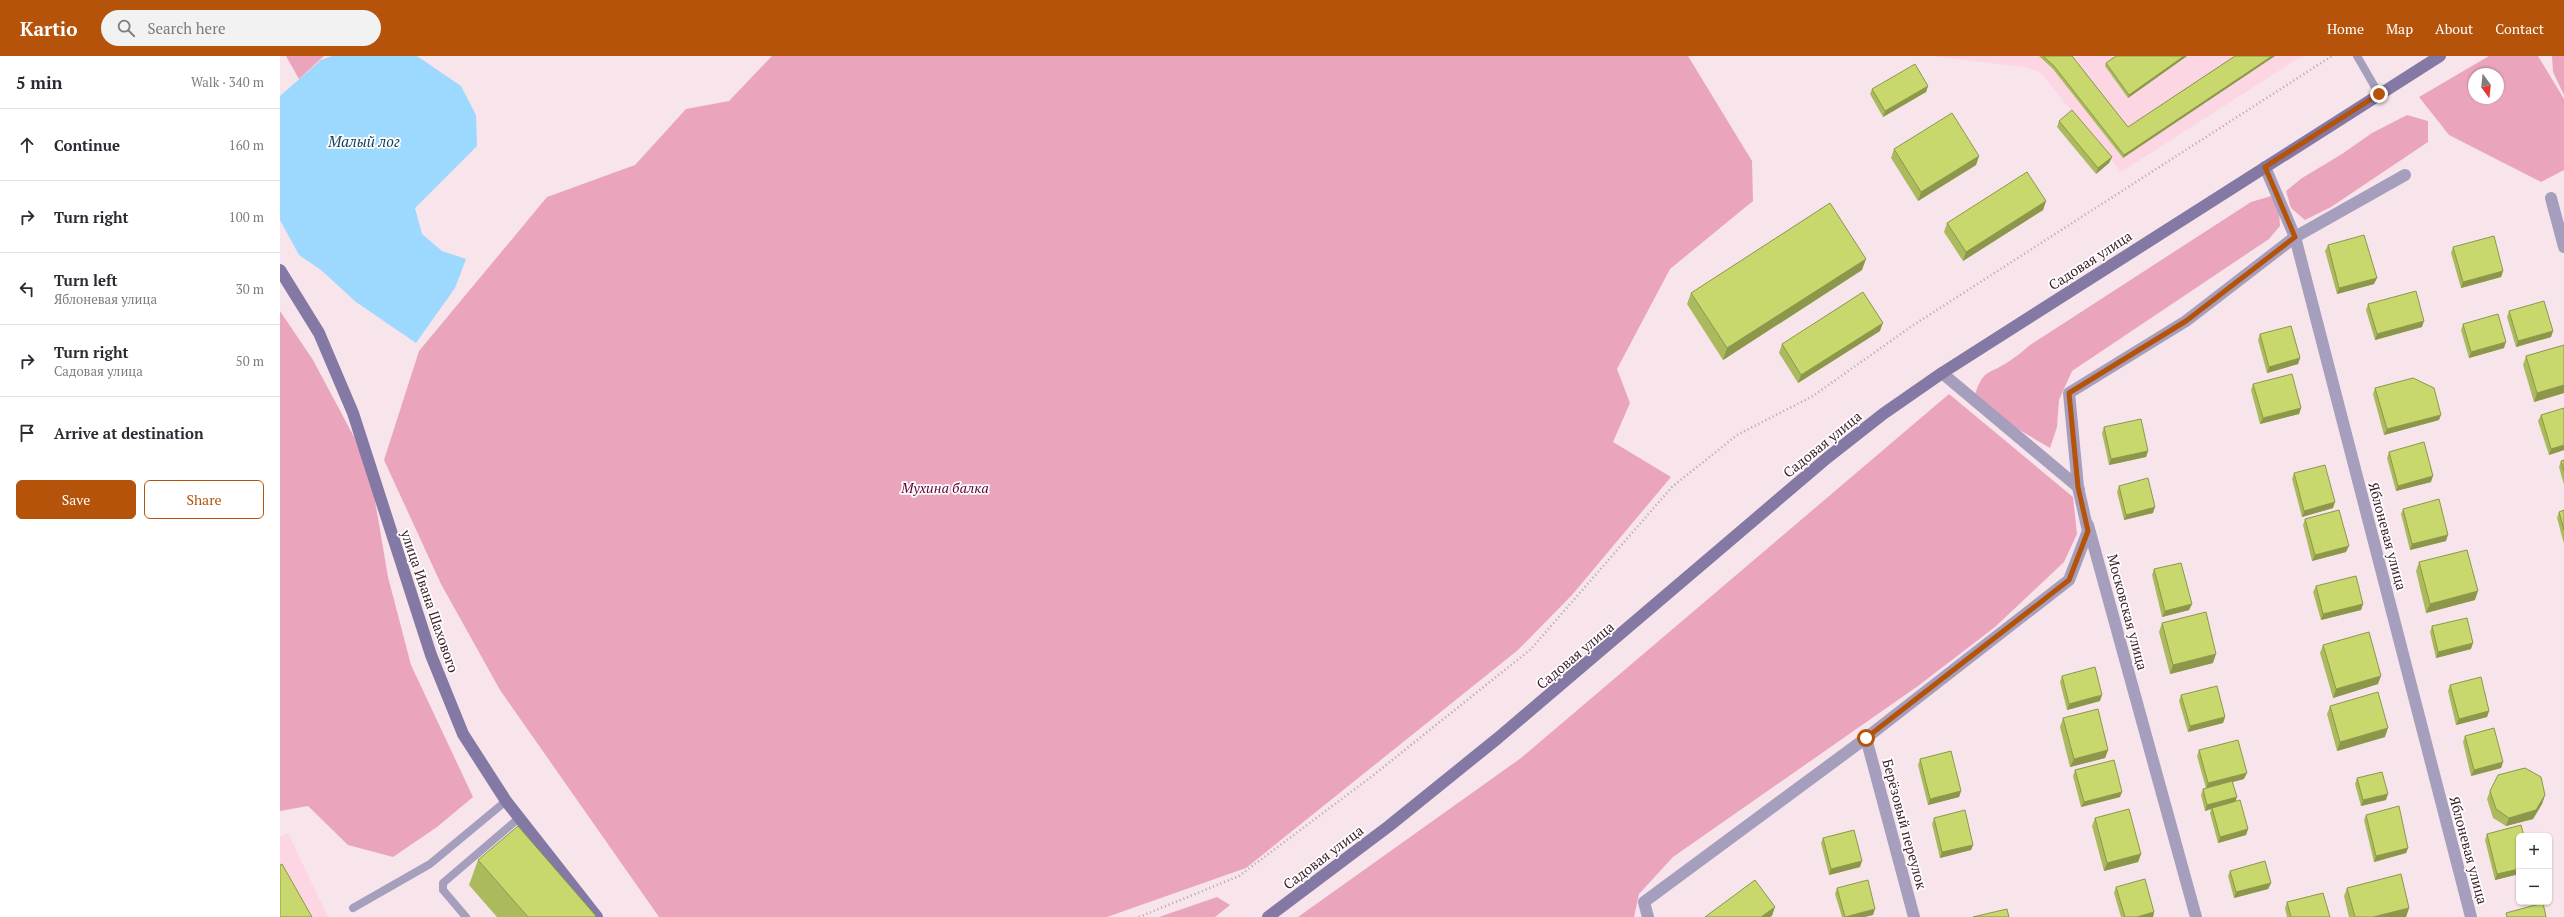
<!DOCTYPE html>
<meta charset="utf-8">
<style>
:root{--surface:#fff;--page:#f2f2f3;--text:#2b2b33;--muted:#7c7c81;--line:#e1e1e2;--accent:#b45309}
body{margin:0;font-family:"PT Serif",serif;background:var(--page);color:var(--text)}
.controls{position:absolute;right:12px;bottom:12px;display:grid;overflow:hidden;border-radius:6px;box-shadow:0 1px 3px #0004}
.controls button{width:36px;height:36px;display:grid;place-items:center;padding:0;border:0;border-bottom:1px solid var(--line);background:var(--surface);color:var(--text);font:20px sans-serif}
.compass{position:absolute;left:2188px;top:12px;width:36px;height:36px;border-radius:50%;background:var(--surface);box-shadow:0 1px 3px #0004;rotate:165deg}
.stop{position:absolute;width:12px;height:12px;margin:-9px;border:3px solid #b45309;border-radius:50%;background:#fff}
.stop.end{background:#b45309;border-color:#fff;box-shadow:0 1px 4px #0008}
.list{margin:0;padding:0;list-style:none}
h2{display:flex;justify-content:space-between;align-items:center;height:52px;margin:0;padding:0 16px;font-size:17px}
h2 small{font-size:13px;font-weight:400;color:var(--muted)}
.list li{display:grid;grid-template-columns:26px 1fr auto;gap:12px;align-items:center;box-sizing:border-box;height:72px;padding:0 16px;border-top:1px solid var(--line)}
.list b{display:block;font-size:15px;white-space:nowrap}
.list p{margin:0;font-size:13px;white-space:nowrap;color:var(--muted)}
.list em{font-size:13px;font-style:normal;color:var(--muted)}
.actions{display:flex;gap:8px;padding:12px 16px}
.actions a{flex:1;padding:9px 0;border:1px solid var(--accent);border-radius:6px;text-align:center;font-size:14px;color:var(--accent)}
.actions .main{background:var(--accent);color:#fff}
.icon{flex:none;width:22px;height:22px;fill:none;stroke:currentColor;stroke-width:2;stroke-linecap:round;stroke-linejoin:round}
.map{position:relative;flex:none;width:2284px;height:861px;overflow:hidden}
header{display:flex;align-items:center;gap:24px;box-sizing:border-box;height:56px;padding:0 20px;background:var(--accent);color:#fff}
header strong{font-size:19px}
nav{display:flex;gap:22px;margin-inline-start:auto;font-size:14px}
.search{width:280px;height:36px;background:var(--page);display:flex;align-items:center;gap:10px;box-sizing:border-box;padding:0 14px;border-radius:22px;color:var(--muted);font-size:15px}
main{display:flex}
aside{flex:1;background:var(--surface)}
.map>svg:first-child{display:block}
.built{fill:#fcd6e3}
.green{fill:#eaa5bd;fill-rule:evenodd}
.water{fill:#9dd9fe}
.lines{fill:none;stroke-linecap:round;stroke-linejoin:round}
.path{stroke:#b8a1a9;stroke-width:2.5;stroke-dasharray:1 3;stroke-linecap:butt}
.lane{stroke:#a59ebd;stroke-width:8}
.street{stroke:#a59ebd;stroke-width:12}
.secondary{stroke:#8478a5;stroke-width:12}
.wall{fill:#acba5e}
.shaded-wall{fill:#8c974c}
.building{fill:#c8d86d;stroke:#8c974c}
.route{stroke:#b45309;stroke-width:5}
.labels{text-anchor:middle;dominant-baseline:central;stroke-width:3.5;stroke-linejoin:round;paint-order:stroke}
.street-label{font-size:14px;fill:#3a1b27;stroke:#fff}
.park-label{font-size:14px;font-style:italic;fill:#620135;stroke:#fff}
.water-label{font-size:15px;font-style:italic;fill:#0e3e57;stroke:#fff}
</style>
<header>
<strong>Kartio</strong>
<div class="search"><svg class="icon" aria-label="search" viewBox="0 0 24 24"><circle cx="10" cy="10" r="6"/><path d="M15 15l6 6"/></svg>Search here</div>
<nav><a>Home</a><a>Map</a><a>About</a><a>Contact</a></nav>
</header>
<main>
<aside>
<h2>5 min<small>Walk · 340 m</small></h2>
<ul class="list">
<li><svg class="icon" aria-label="ahead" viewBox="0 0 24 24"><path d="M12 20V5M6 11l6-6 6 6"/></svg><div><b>Continue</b></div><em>160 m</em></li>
<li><svg class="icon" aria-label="right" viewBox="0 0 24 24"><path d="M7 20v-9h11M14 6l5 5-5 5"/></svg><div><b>Turn right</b></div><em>100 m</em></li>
<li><svg class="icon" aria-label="left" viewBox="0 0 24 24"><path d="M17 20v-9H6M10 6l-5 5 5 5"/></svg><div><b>Turn left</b><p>Яблоневая улица</p></div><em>30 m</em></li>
<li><svg class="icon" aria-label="right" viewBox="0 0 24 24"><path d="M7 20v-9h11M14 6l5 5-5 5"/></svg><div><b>Turn right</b><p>Садовая улица</p></div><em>50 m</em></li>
<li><svg class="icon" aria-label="arrive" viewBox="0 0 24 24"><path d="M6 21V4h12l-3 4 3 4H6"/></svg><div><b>Arrive at destination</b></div></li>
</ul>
<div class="actions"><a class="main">Save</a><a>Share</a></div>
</aside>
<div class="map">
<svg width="2284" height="861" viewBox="0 0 2284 861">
<rect width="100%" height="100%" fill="#f7e5eb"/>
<g class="built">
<path d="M1651,0H2022L1841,116L1760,16L1744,11Z"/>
<path d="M8,777L48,861H0V781Z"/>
</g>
<g class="green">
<path d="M6,0H44L19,23Z"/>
<path d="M492,0H1408L1472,105L1473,145L1390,213L1337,313L1350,347L1333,386L1391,421L1292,539L1238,594L966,812L827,861H379L220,634L161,528L104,404L139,295L267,141L355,109L406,53L449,45Z"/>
<path d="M2209,0H2258L2284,43V114L2261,126L2169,79L2139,41ZM2194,18H2218V42H2194Z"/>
<path d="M2272,0H2284V39L2273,16Z"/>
<path d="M2127,59L2148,65V86L2051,151L2025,164L2011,152L2006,135L2022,122L2062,98L2092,77Z"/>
<path d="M1991,140L1999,155L2000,170L1989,183L1792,315L1779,344L1777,371L1770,392L1731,369L1695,339C1703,313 1708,319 1728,306C1736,301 1743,295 1750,289L1971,146Z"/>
<path d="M0,255L33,304L89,409L108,521L131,609L193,741L157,771L113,801L68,789L28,750L0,755Z"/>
<path d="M1669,338L1793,441L1797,478L1784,506L1715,571L1638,630L1393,801L1359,838L1354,861H1018L1241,702Z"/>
<path d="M937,841L950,849L935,861H879Z"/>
</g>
<path class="water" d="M52,0H137L181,30L196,59L197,90L135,152L142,178L162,195L186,203L175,232L136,287L76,246L41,214L19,199L0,164V40L41,4Z"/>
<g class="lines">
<path class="path" d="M859,861L959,820L1091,721L1251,593L1392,431L1457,379L1533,340L1632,270L2052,0"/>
<g class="lane">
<path d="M2077,0L2099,38"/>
<path d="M73,852L150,808L226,745"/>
<path d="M186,861L163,834V827L239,762"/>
</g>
<g class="street">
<path d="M1985,111L2015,181L2191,861"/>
<path d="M2271,142L2284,191"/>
<path d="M1662,317L1798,431L1799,434"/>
<path d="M1808,469L1916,861"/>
<path d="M1586,682L1634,861"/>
<path d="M1368,861L1364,846L1586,682L1789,524L1808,475L1798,431L1789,337L1906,265L2015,181L2125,119"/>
</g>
<g class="secondary">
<path d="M0,214L39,277L73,357L151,599L183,678L226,745L317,861"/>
<path d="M988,861L1109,770L1218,682L1547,402L1603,358L1662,317L2160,0"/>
</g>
</g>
<g class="wall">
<path d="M1759,0H1792L1848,71L1955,0L1843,102L1773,13Z"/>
<path d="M1907,0L1848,42L1825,10L1826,7Z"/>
<path d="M1648,30L1646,36L1603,61L1590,38L1592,33Z"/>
<path d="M1779,65L1832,101L1829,107L1816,118L1777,71Z"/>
<path d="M1614,93L1699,100L1696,109L1638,145L1611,102Z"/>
<path d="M1766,145L1763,154L1683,205L1664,176L1667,167Z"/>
<path d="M2048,189L2094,228L2057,238L2045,195Z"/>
<path d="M2173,191L2223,215L2221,221L2181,232L2171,197Z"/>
<path d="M1582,214L1443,304L1407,248L1411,237Z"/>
<path d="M2088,248L2142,271L2095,284L2086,254Z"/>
<path d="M2229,255L2273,275L2271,281L2236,291L2227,261Z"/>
<path d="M2183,268L2224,292L2189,302L2181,274Z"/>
<path d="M1600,275L1518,327L1499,297L1502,288Z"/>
<path d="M1980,278L2020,302L2018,308L1987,317L1978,284Z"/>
<path d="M2284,289V337L2254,346L2243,309L2246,300Z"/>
<path d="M1973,328L2021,352L2019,358L1980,368L1971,334Z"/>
<path d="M2095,332L2159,364L2104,379L2093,338Z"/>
<path d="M2261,359L2284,394L2269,399L2258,365Z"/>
<path d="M1824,371L1868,395L1866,401L1829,409L1822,377Z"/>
<path d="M2109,396L2151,426L2116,435L2107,402Z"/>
<path d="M2284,404V429L2279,411L2281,405Z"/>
<path d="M2014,417L2053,452L2022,461L2012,423Z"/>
<path d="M1839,430L1873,457L1844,464L1837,436Z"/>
<path d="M2123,453L2166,485L2130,494L2121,458Z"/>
<path d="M2284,454V488L2277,462L2279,456Z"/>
<path d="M2025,463L2066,496L2032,505L2023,469Z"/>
<path d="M2139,506L2195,544L2146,557L2136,515Z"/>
<path d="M1874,513L1912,548L1909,554L1882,561L1872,519Z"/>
<path d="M2036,530L2083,548L2081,554L2041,564L2033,536Z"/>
<path d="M1882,567L1933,607L1890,618L1879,576Z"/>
<path d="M2152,570L2191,593L2156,602L2150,576Z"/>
<path d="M2043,589L2098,628L2053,642L2040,597Z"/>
<path d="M1782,620L1820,645L1787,654L1780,626Z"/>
<path d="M2170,629L2209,655L2207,661L2176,669L2168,635Z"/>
<path d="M1901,639L1945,661L1943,667L1908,676L1899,645Z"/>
<path d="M2050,650L2105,681L2057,695L2047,658Z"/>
<path d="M1783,662L1828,694L1825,702L1790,711L1780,671Z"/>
<path d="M2185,680L2223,706L2221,712L2191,720L2183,686Z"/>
<path d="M1919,694L1964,723L1953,726L1955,745L1968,773L1966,779L1938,787L1930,757L1931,753L1925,755L1921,739L1923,733L1926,732L1917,700Z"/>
<path d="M1640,703L1681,735L1679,741L1648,749L1638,709Z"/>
<path d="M1795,714L1840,741L1801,751L1793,720Z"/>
<path d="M2077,722L2106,744L2081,750L2075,728Z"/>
<path d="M2210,735L2265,739L2262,748L2253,763L2226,770L2213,762L2207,743Z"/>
<path d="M2086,759L2128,792L2126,797L2094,806L2084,764Z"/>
<path d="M1654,762L1693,789L1691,794L1660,802L1652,768Z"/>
<path d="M1815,762L1861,798L1858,806L1824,815L1812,770Z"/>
<path d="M2207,778L2239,780V818L2215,824L2205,784Z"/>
<path d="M1543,782L1580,811L1549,819L1541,787Z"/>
<path d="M198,804L315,861H217L189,829Z"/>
<path d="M1950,815L1991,827L1988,833L1954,842L1948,820Z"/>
<path d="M1836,831L1874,856L1873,861H1841L1834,837Z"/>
<path d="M1557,832L1593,859L1584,861H1562L1555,838Z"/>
<path d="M2067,832L2129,852L2126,861H2069L2064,840Z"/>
<path d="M2007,846L2050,861H2007L2005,852Z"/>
</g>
<g class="shaded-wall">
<path d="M1904,0H1907L1848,42L1849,39Z"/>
<path d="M1992,0H1995L1843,102L1844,99Z"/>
<path d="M1648,30L1646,36L1603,61L1605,55Z"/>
<path d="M1699,100L1696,109L1638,145L1641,136Z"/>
<path d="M1832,101L1829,107L1816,118L1818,112Z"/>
<path d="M1766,145L1763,154L1683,205L1686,196Z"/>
<path d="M1586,203L1582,214L1443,304L1447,292Z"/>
<path d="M2223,215L2221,221L2181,232L2183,226Z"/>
<path d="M2097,222L2094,228L2057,238L2059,232Z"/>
<path d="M2144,265L2142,271L2095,284L2097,278Z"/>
<path d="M1603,267L1600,275L1518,327L1521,319Z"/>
<path d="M2273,275L2271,281L2236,291L2238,285Z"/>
<path d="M2226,286L2224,292L2189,302L2191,296Z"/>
<path d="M2020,302L2018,308L1987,317L1989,311Z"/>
<path d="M2284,329V337L2254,346L2257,337Z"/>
<path d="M2021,352L2019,358L1980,368L1983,362Z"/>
<path d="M2161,359L2159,364L2104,379L2107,373Z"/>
<path d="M2284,389V394L2269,399L2271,393Z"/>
<path d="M1868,395L1866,401L1829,409L1831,403Z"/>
<path d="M2153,420L2151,426L2116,435L2118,430Z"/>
<path d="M2055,446L2053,452L2022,461L2024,455Z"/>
<path d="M1875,451L1873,457L1844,464L1846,459Z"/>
<path d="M2168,479L2166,485L2130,494L2132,488Z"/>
<path d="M2069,490L2066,496L2032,505L2035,499Z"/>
<path d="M2198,535L2195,544L2146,557L2150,548Z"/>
<path d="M1912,548L1909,554L1882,561L1885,555Z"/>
<path d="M2083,548L2081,554L2041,564L2043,558Z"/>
<path d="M2193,587L2191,593L2156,602L2158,596Z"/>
<path d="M1936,598L1933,607L1890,618L1893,609Z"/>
<path d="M2101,620L2098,628L2053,642L2056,633Z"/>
<path d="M1822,639L1820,645L1787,654L1789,648Z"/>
<path d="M2209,655L2207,661L2176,669L2179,663Z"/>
<path d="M1945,661L1943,667L1908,676L1910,670Z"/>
<path d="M2108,672L2105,681L2057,695L2060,686Z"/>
<path d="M1828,694L1825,702L1790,711L1794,703Z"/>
<path d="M2223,706L2221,712L2191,720L2194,714Z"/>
<path d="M1967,717L1964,723L1926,733L1928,727Z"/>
<path d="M1681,735L1679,741L1648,749L1650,743Z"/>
<path d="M1842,736L1840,741L1801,751L1804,746Z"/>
<path d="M2108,738L2106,744L2081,750L2083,744Z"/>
<path d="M2265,739L2262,748L2253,763L2226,770L2229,762Z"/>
<path d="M1957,741L1955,747L1932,752L1931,753L1925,755L1927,749Z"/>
<path d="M1968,773L1966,779L1938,787L1940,781Z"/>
<path d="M1693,789L1691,794L1660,802L1662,796Z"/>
<path d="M2128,792L2126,797L2094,806L2096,800Z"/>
<path d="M1861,798L1858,806L1824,815L1827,807Z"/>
<path d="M1582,805L1580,811L1549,819L1551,813Z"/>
<path d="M2239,813V818L2215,824L2217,818Z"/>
<path d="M1991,827L1988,833L1954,842L1956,836Z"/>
<path d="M1495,851L1492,860L1490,861H1481Z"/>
<path d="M2129,852L2126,861H2093Z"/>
<path d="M1595,853L1593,859L1584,861H1565Z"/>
<path d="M1874,856L1873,861H1857Z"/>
</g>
<g class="building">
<path d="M1763,0H1792L1848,71L1955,0H1992L1844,99L1774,10Z"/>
<path d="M1836,0H1904L1849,39L1826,7Z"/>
<path d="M1635,8L1648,30L1605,55L1592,33Z"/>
<path d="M1792,54L1832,101L1818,112L1779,65Z"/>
<path d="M1672,57L1699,100L1641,136L1614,93Z"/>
<path d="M1747,116L1766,145L1686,196L1667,167Z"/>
<path d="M1550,147L1586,203L1447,292L1411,237Z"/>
<path d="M2084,179L2097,222L2059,232L2048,189Z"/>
<path d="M2214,180L2223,215L2183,226L2173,191Z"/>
<path d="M2136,235L2144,265L2097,278L2088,248Z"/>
<path d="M1583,236L1603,267L1521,319L1502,288Z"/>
<path d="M2264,245L2273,275L2238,285L2229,255Z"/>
<path d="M2218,258L2226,286L2191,296L2183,268Z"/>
<path d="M2011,270L2020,302L1989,311L1980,278Z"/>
<path d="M2284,289V329L2257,337L2246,300Z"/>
<path d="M2012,318L2021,352L1983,362L1973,328Z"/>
<path d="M2133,322L2154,332L2161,359L2107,373L2095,332Z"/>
<path d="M2284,352V389L2271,393L2261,359Z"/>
<path d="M1861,363L1868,395L1831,403L1824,371Z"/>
<path d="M2144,386L2153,420L2118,430L2109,396Z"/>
<path d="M2284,404V415L2281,405Z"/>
<path d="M2045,409L2055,446L2024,455L2014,417Z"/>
<path d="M1868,422L1875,451L1846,459L1839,430Z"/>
<path d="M2159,443L2168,479L2132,488L2123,453Z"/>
<path d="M2059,454L2069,490L2035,499L2025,463Z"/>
<path d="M2284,454V474L2279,456Z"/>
<path d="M2187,494L2198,535L2150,548L2139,506Z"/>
<path d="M1901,507L1912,548L1885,555L1874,513Z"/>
<path d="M2076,520L2083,548L2043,558L2036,530Z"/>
<path d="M1926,556L1936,598L1893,609L1882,567Z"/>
<path d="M2187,562L2193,587L2158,596L2152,570Z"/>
<path d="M2089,576L2101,620L2056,633L2043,589Z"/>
<path d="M1815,611L1822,639L1789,648L1782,620Z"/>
<path d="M2201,621L2209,655L2179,663L2170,629Z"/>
<path d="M1937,630L1945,661L1910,670L1901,639Z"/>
<path d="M2098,636L2108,672L2060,686L2050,650Z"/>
<path d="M1818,653L1828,694L1794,703L1783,662Z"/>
<path d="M2214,672L2223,706L2194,714L2185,680Z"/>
<path d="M1958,684L1967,717L1928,727L1919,694Z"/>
<path d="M1671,695L1681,735L1650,743L1640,703Z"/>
<path d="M1834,704L1842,736L1804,746L1795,714Z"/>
<path d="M2245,712L2261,721L2265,739L2256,754L2229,762L2216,753L2210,735L2218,719Z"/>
<path d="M2102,716L2108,738L2083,744L2077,722Z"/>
<path d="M1952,725L1957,741L1927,749L1923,733Z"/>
<path d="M1960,744L1968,773L1940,781L1932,752Z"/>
<path d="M2119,750L2128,792L2096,800L2086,759Z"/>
<path d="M1849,753L1861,798L1827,807L1815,762Z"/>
<path d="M1685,754L1693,789L1662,796L1654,762Z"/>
<path d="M2241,769L2244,780H2239V813L2217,818L2207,778Z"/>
<path d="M238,770L316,860L315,861H248L198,804Z"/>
<path d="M1574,774L1582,805L1551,813L1543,782Z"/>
<path d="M1985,805L1991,827L1956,836L1950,815Z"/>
<path d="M2,808L32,861H0V809Z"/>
<path d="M2121,818L2129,852L2093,861H2075L2067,832Z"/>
<path d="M1865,823L1874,856L1857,861H1845L1836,831Z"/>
<path d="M1475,824L1495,851L1481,861H1425Z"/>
<path d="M1588,824L1595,853L1565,861L1557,832Z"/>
<path d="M2043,837L2050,861H2011L2007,846Z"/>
<path d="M2263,847L2266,861H2227L2226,857Z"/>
<path d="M1727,853L1729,861H1693Z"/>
</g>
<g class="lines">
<path class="route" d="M1586,682L1789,524L1808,475L1798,431L1789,337L1906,265L2015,181L1985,111L2099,38"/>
</g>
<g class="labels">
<g class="street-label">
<text transform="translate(1810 204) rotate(-33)">Садовая улица</text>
<text transform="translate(1542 388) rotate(-39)">Садовая улица</text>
<text transform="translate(2108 480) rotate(75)">Яблоневая улица</text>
<text transform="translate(150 545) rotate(71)">улица Ивана Шахового</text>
<text transform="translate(1848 556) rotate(75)">Московская улица</text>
<text transform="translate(1295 599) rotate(-40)">Садовая улица</text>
<text transform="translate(1625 768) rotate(75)">Берёзовый переулок</text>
<text transform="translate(2189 794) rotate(75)">Яблоневая улица</text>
<text transform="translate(1043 801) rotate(-37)">Садовая улица</text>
</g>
<g class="park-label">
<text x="665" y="431">Мухина балка</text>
</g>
<g class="water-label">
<text x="84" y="85">Малый лог</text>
</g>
</g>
</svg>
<div class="controls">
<button>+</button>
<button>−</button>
</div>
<svg class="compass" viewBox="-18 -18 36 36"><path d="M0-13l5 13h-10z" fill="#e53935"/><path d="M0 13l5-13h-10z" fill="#7c7c81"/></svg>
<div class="stop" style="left:1586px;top:682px"></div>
<div class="stop end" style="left:2099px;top:38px"></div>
</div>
</main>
